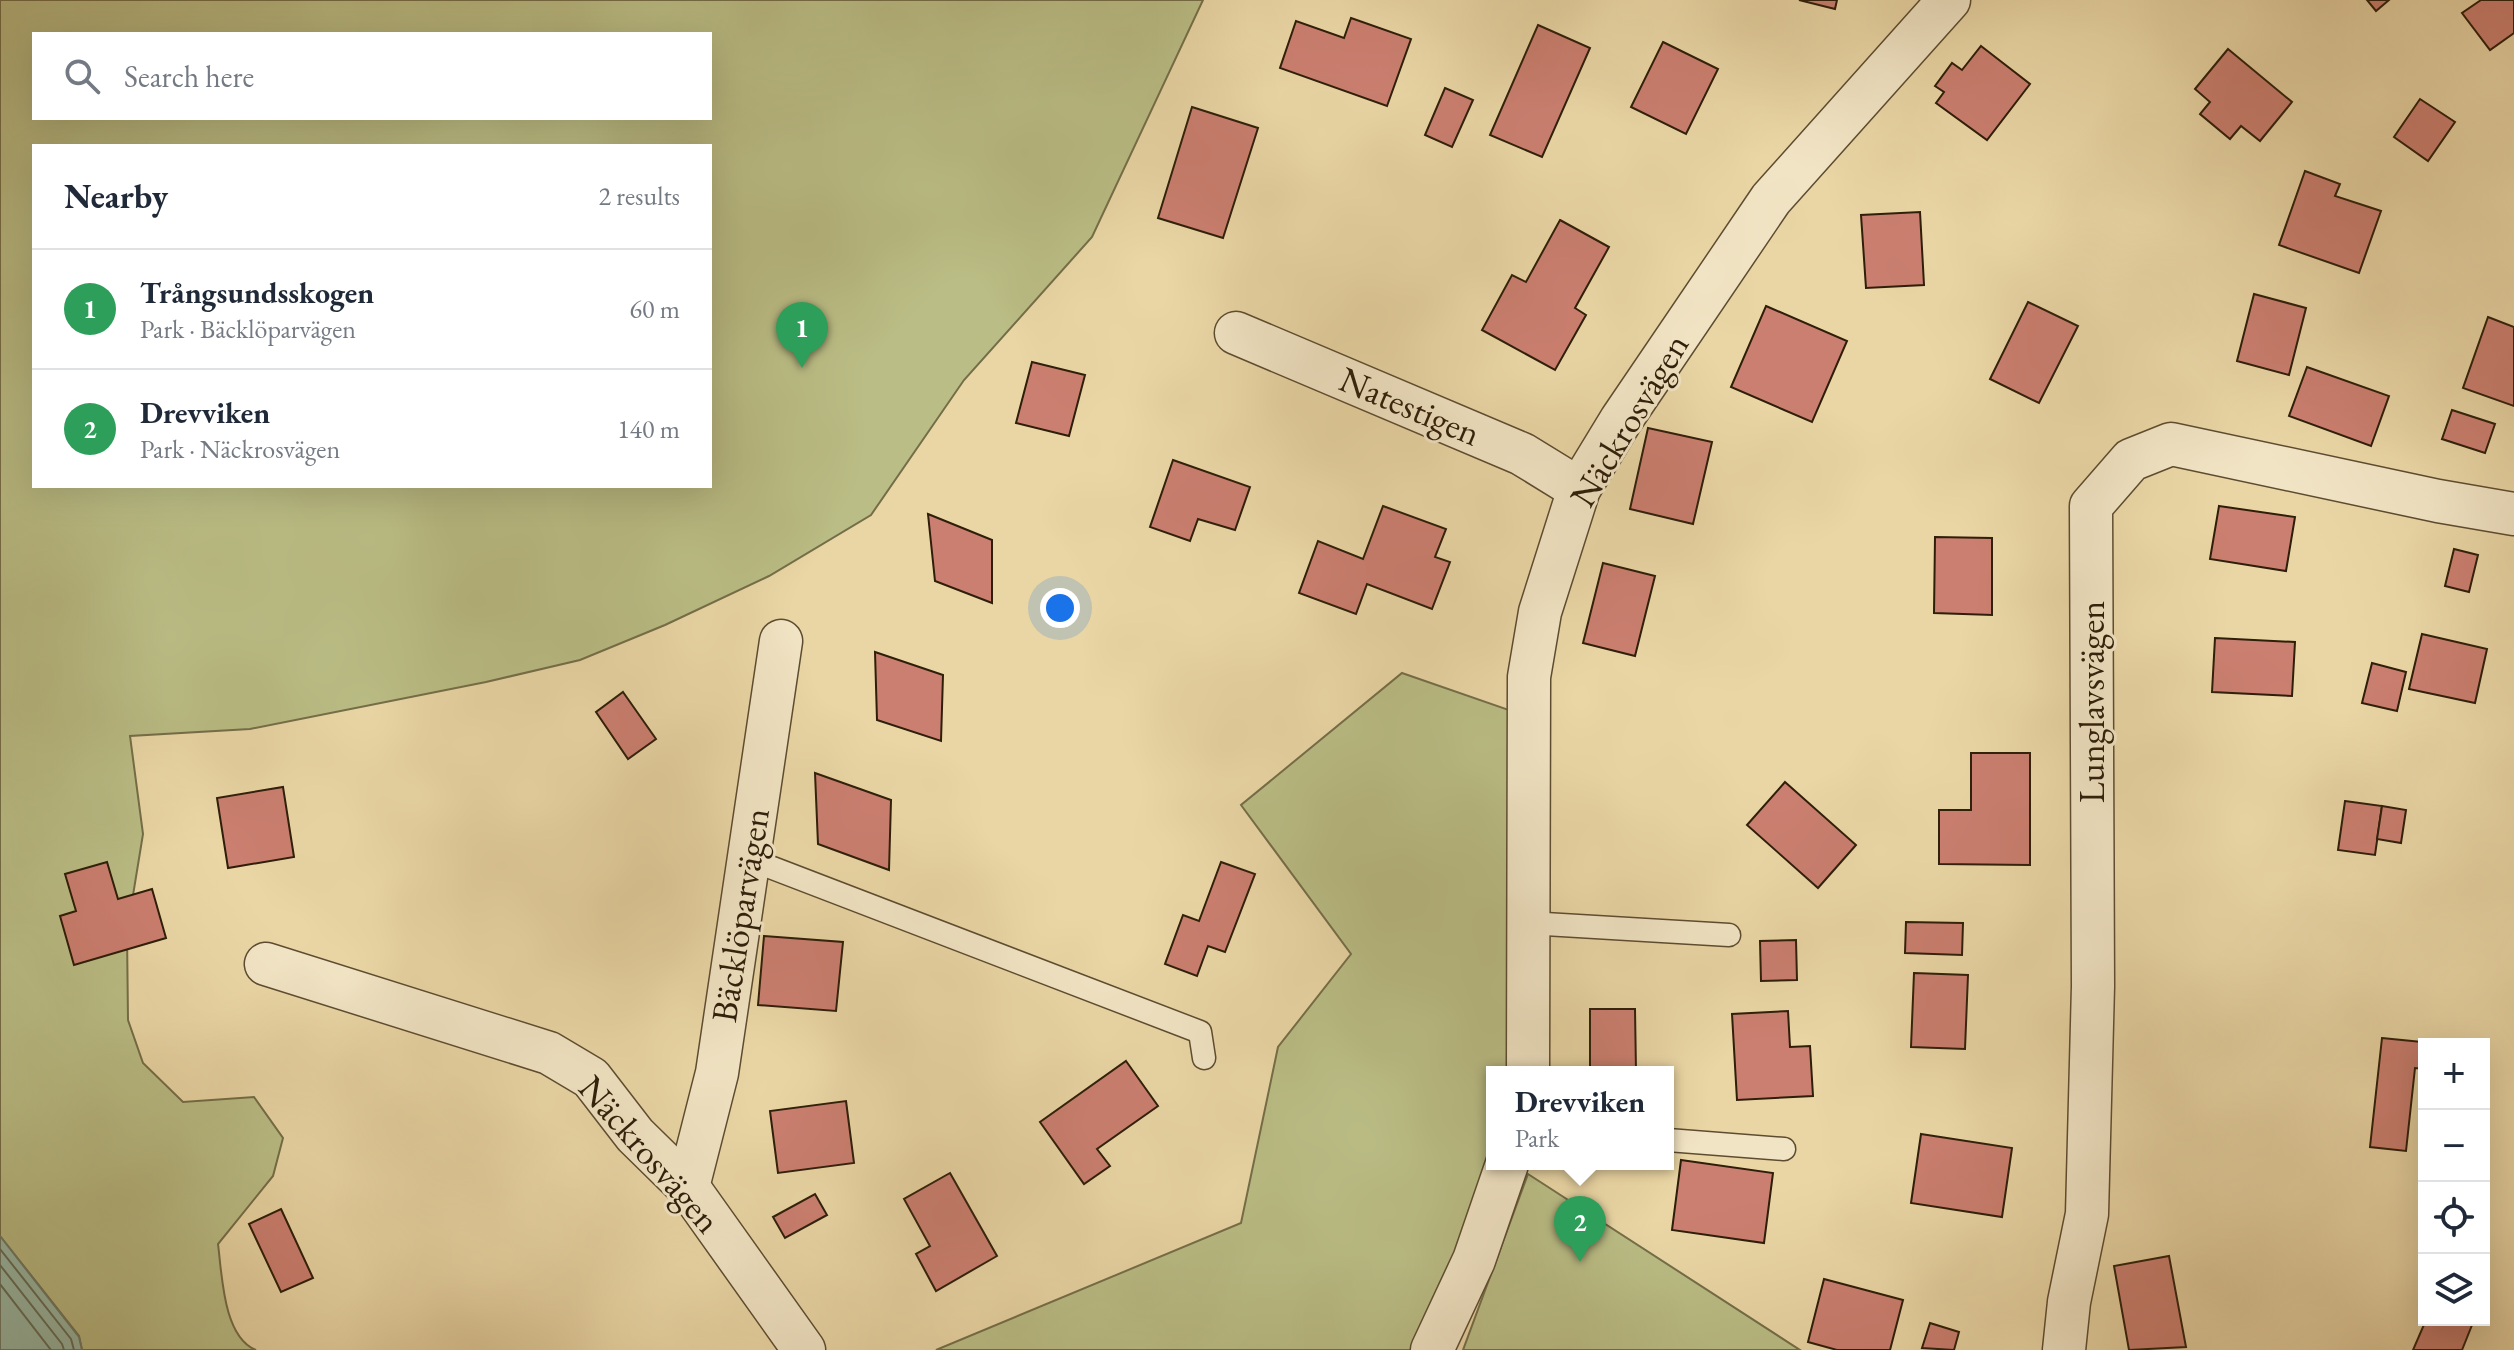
<!DOCTYPE html>
<meta charset="utf-8">
<style>
:root{--surface:#fff;--page:#f6f6f7;--text:#1f2937;--muted:#747a83;--line:#e0e1e3;--accent:#8f2418}
body{margin:0;font-family:"EB Garamond",serif;background:var(--page);color:var(--text)}
.controls{position:absolute;right:24px;bottom:24px;display:grid;overflow:hidden;border-radius:0px;box-shadow:0 8px 32px #0002}
.controls button{width:72px;height:72px;display:grid;place-items:center;padding:0;border:0;border-bottom:2px solid var(--line);background:var(--surface);color:var(--text);font:40px sans-serif}
.you{position:absolute;left:1060px;top:608px;width:28px;height:28px;margin:-20px;border:6px solid #fff;border-radius:50%;background:#1a73e8;box-shadow:0 0 0 12px #1a73e833}
.badge{display:grid;place-items:center;width:52px;height:52px;border-radius:50%;background:var(--accent);color:#fff;font-size:26px;font-weight:700}
.pin{position:absolute;translate:-50% -66px;filter:drop-shadow(0 2px 4px #0008)}
.pin::after{content:'';position:absolute;top:42px;width:28px;height:24px;background:inherit;clip-path:polygon(0 0,100% 0,50% 100%)}
.popup{position:absolute;left:1486px;top:1066px;width:188px;height:104px;box-sizing:border-box;display:grid;place-content:center;border-radius:0px;background:var(--surface);filter:drop-shadow(0 2px 6px #0005);font-size:26px;white-space:nowrap;color:var(--muted)}
.popup b{font-size:30px;color:var(--text)}
.popup::after{content:'';position:absolute;left:50%;top:100%;margin-left:-16px;border:16px solid transparent;border-top-color:var(--surface)}
.list{margin:0;padding:0;list-style:none}
h2{display:flex;justify-content:space-between;align-items:center;height:104px;margin:0;padding:0 32px;font-size:34px}
h2 small{font-size:26px;font-weight:400;color:var(--muted)}
.list li{display:grid;grid-template-columns:52px 1fr auto;gap:24px;align-items:center;box-sizing:border-box;height:120px;padding:0 32px;border-top:2px solid var(--line)}
.list b{display:block;font-size:30px;white-space:nowrap}
.list p{margin:0;font-size:26px;white-space:nowrap;color:var(--muted)}
.list em{font-size:26px;font-style:normal;color:var(--muted)}
.icon{flex:none;width:44px;height:44px;fill:none;stroke:currentColor;stroke-width:2;stroke-linecap:round;stroke-linejoin:round}
.map{position:relative;flex:none;width:2514px;height:1350px;overflow:hidden}
.search{position:absolute;background:var(--surface);box-shadow:0 8px 32px #0002;left:32px;top:32px;width:680px;height:88px;display:flex;align-items:center;gap:20px;box-sizing:border-box;padding:0 28px;border-radius:0px;color:var(--muted);font-size:30px}
.panel{position:absolute;background:var(--surface);box-shadow:0 8px 32px #0002;left:32px;top:144px;width:680px;height:344px;border-radius:0px}
.map>svg:first-child{display:block}
.green{fill:#babd85;stroke:#746e48;stroke-width:2;fill-rule:evenodd}
.water{fill:#98b9a6;stroke:#6e7b68;stroke-width:2}
.lines{fill:none;stroke-linecap:round;stroke-linejoin:round}
.shore{stroke:#636c58;stroke-width:2}
.building{fill:#cb7f70;stroke:#2e1e0a;stroke-width:2}
.service-casing{stroke:#5d4c31;stroke-width:25}
.minor-casing{stroke:#5d4c31;stroke-width:45}
.service{stroke:#f1e4c4;stroke-width:22}
.minor{stroke:#f1e4c4;stroke-width:42}
.labels{text-anchor:middle;dominant-baseline:central;stroke-width:6;stroke-linejoin:round;paint-order:stroke}
.street-label{font-size:36px;fill:#2e1e0a;stroke:#f1e4c4}
</style>
<div class="map">
<svg width="2514" height="1350" viewBox="0 0 2514 1350">
<rect width="100%" height="100%" fill="#ead6a5"/>
<filter id="stains"><feTurbulence type="fractalNoise" baseFrequency=".0025" numOctaves="4"/><feColorMatrix values="0 0 0 0 .2 0 0 0 0 .09 0 0 0 0 .02 0 0 0 .5 -.17"/></filter>
<radialGradient id="worn" r=".72"><stop offset=".6" stop-color="#630" stop-opacity="0"/><stop offset="1" stop-color="#630" stop-opacity=".3"/></radialGradient>
<g class="green">
<path d="M0,0H1203L1092,237L964,380L871,515L769,576L665,625L580,660L486,682L250,729L130,736L143,834L127,932L128,1020L143,1063L183,1102L254,1097L283,1138L273,1176L218,1244C222,1274 223,1337 256,1350H82L79,1336L0,1236ZM34,34H710V118H34ZM34,146H710V486H34Z"/>
<path d="M1402,673L1529,717L1528,1072H1492V1164L1432,1350H936L1241,1223L1278,1047L1351,954L1241,805Z"/>
<path d="M1528,1174L1800,1350H1463Z"/>
</g>
<path class="water" d="M0,1236L79,1337L82,1350H0Z"/>
<g class="lines">
<g class="shore">
<path d="M0,1249L71,1339L74,1350"/>
<path d="M0,1265L62,1344L64,1350"/>
<path d="M0,1284L51,1350"/>
</g>
</g>
<g class="building">
<path d="M1799,0H1837L1835,9Z"/>
<path d="M2367,0H2389L2376,11Z"/>
<path d="M2481,0H2514V33L2490,50L2462,13Z"/>
<path d="M1351,18L1411,39L1387,106L1280,68L1296,21L1344,38Z"/>
<path d="M1538,25L1590,48L1542,157L1490,135Z"/>
<path d="M1663,42L1718,69L1686,134L1631,107Z"/>
<path d="M1981,46L2030,84L1987,140L1936,103L1944,92L1935,86L1952,63L1962,70Z"/>
<path d="M2228,49L2292,102L2260,141L2241,126L2230,139L2200,114L2210,102L2195,89Z"/>
<path d="M1445,88L1473,100L1452,147L1425,135Z"/>
<path d="M2420,99L2455,122L2428,161L2394,137Z"/>
<path d="M1192,107L1258,128L1223,238L1158,218Z"/>
<path d="M2305,171L2340,184L2335,196L2381,211L2359,273L2279,245Z"/>
<path d="M1920,212L1924,285L1866,288L1861,215Z"/>
<path d="M1560,220L1609,247L1575,308L1586,315L1555,370L1482,330L1512,275L1526,282Z"/>
<path d="M2254,294L2306,308L2289,375L2237,361Z"/>
<path d="M2028,302L2078,326L2039,403L1990,379Z"/>
<path d="M1766,306L1847,341L1812,422L1731,387Z"/>
<path d="M2488,317L2514,327V406L2463,388Z"/>
<path d="M1032,362L1085,375L1069,436L1016,423Z"/>
<path d="M2307,367L2389,396L2371,446L2289,416Z"/>
<path d="M2452,410L2495,424L2485,453L2442,439Z"/>
<path d="M1648,428L1712,442L1693,524L1630,509Z"/>
<path d="M1173,460L1250,487L1235,530L1198,519L1190,541L1150,527Z"/>
<path d="M1383,506L1446,529L1435,557L1450,562L1432,609L1367,584L1356,614L1299,593L1318,541L1363,559Z"/>
<path d="M2219,506L2295,517L2286,571L2210,559Z"/>
<path d="M928,514L992,540V603L935,581Z"/>
<path d="M1935,537L1992,538V615L1934,613Z"/>
<path d="M2454,549L2478,555L2469,592L2445,586Z"/>
<path d="M1603,563L1655,576L1635,656L1583,643Z"/>
<path d="M2422,634L2487,649L2475,703L2409,689Z"/>
<path d="M2215,638L2295,642L2292,696L2212,692Z"/>
<path d="M875,652L943,675L941,741L877,720Z"/>
<path d="M2372,663L2406,672L2397,711L2362,703Z"/>
<path d="M623,692L656,739L628,759L596,712Z"/>
<path d="M1971,753H2030V865L1939,864V810H1971Z"/>
<path d="M815,773L891,800L889,870L818,844Z"/>
<path d="M1785,782L1856,845L1818,888L1747,825Z"/>
<path d="M283,787L294,857L228,868L217,798Z"/>
<path d="M2345,801L2382,806L2375,855L2338,850Z"/>
<path d="M2382,806L2406,810L2401,843L2377,839Z"/>
<path d="M107,862L118,899L152,889L166,938L74,965L60,916L76,911L65,874Z"/>
<path d="M1221,862L1255,874L1225,952L1208,946L1197,976L1165,964L1183,915L1199,921Z"/>
<path d="M1906,922L1963,923L1962,955L1905,953Z"/>
<path d="M764,936L843,942L836,1011L758,1005Z"/>
<path d="M1796,940L1797,980L1761,981L1760,941Z"/>
<path d="M1914,973L1968,975L1965,1049L1911,1047Z"/>
<path d="M1590,1009H1635L1636,1072H1590Z"/>
<path d="M1788,1011L1790,1047L1810,1046L1813,1096L1737,1100L1732,1014Z"/>
<path d="M2382,1038L2432,1043L2424,1044V1069L2415,1068L2406,1151L2370,1147Z"/>
<path d="M1126,1061L1158,1106L1097,1149L1110,1166L1084,1184L1040,1122Z"/>
<path d="M846,1101L854,1163L778,1173L770,1111Z"/>
<path d="M1921,1134L2012,1148L2002,1217L1911,1203Z"/>
<path d="M1681,1160L1773,1173L1764,1243L1672,1230Z"/>
<path d="M950,1173L997,1256L936,1291L916,1254L930,1246L904,1199Z"/>
<path d="M815,1194L827,1215L785,1238L773,1217Z"/>
<path d="M281,1209L313,1278L281,1292L249,1224Z"/>
<path d="M2169,1256L2186,1347L2129,1350L2114,1266Z"/>
<path d="M1824,1279L1903,1300L1890,1350H1837L1808,1342Z"/>
<path d="M2426,1320H2474L2462,1350H2413Z"/>
<path d="M1930,1323L1959,1332L1954,1350L1922,1348Z"/>
</g>
<g class="lines">
<g class="service-casing">
<g id="service">
<path d="M749,859L1200,1032L1204,1058"/>
<path d="M1528,923L1729,935"/>
<path d="M1668,1140L1784,1149"/>
</g>
</g>
<g class="minor-casing">
<g id="minor">
<path d="M1236,333L1522,454L1579,489"/>
<path d="M266,964L549,1053L591,1078L635,1135L688,1187L804,1350"/>
<path d="M1528,1072L1529,677L1540,612L1579,489L1621,420L1771,199L1949,0"/>
<path d="M688,1187L717,1073L781,641"/>
<path d="M1432,1350L1474,1260L1507,1164"/>
<path d="M2064,1350L2069,1302L2087,1214L2093,986L2091,506L2131,460L2171,444L2438,501L2514,514"/>
</g>
</g>
<use href="#service" class="service"/>
<use href="#minor" class="minor"/>
</g>
<g class="labels">
<g class="street-label">
<text transform="translate(1410 406) rotate(23)">Natestigen</text>
<text transform="translate(1629 420) rotate(-59)">Näckrosvägen</text>
<text transform="translate(2091 702) rotate(-90)">Lunglavsvägen</text>
<text transform="translate(740 915) rotate(-81)">Bäcklöparvägen</text>
<text transform="translate(650 1154) rotate(49)">Näckrosvägen</text>
</g>
</g>
<rect width="100%" height="100%" filter="url(#stains)"/>
<rect width="100%" height="100%" fill="url(#worn)"/>
</svg>
<div class="controls">
<button>+</button>
<button>−</button>
<button><svg class="icon" aria-label="locate" viewBox="0 0 24 24"><circle cx="12" cy="12" r="6"/><path d="M12 2v4M12 18v4M2 12h4M18 12h4"/></svg></button>
<button><svg class="icon" aria-label="layers" viewBox="0 0 24 24"><path d="M12 4l9 5-9 5-9-5zM3 14l9 5 9-5"/></svg></button>
</div>
<div class="you"></div>
<div class="pin badge" style="left:802px;top:368px;background:#2e9e5b">1</div>
<div class="pin badge" style="left:1580px;top:1262px;background:#2e9e5b">2</div>
<div class="popup"><b>Drevviken</b>Park</div>
<div class="search"><svg class="icon" aria-label="search" viewBox="0 0 24 24"><circle cx="10" cy="10" r="6"/><path d="M15 15l6 6"/></svg>Search here</div>
<section class="panel">
<h2>Nearby<small>2 results</small></h2>
<ul class="list">
<li><span class="badge" style="background:#2e9e5b">1</span><div><b>Trångsundsskogen</b><p>Park · Bäcklöparvägen</p></div><em>60 m</em></li>
<li><span class="badge" style="background:#2e9e5b">2</span><div><b>Drevviken</b><p>Park · Näckrosvägen</p></div><em>140 m</em></li>
</ul>
</section>
</div>
